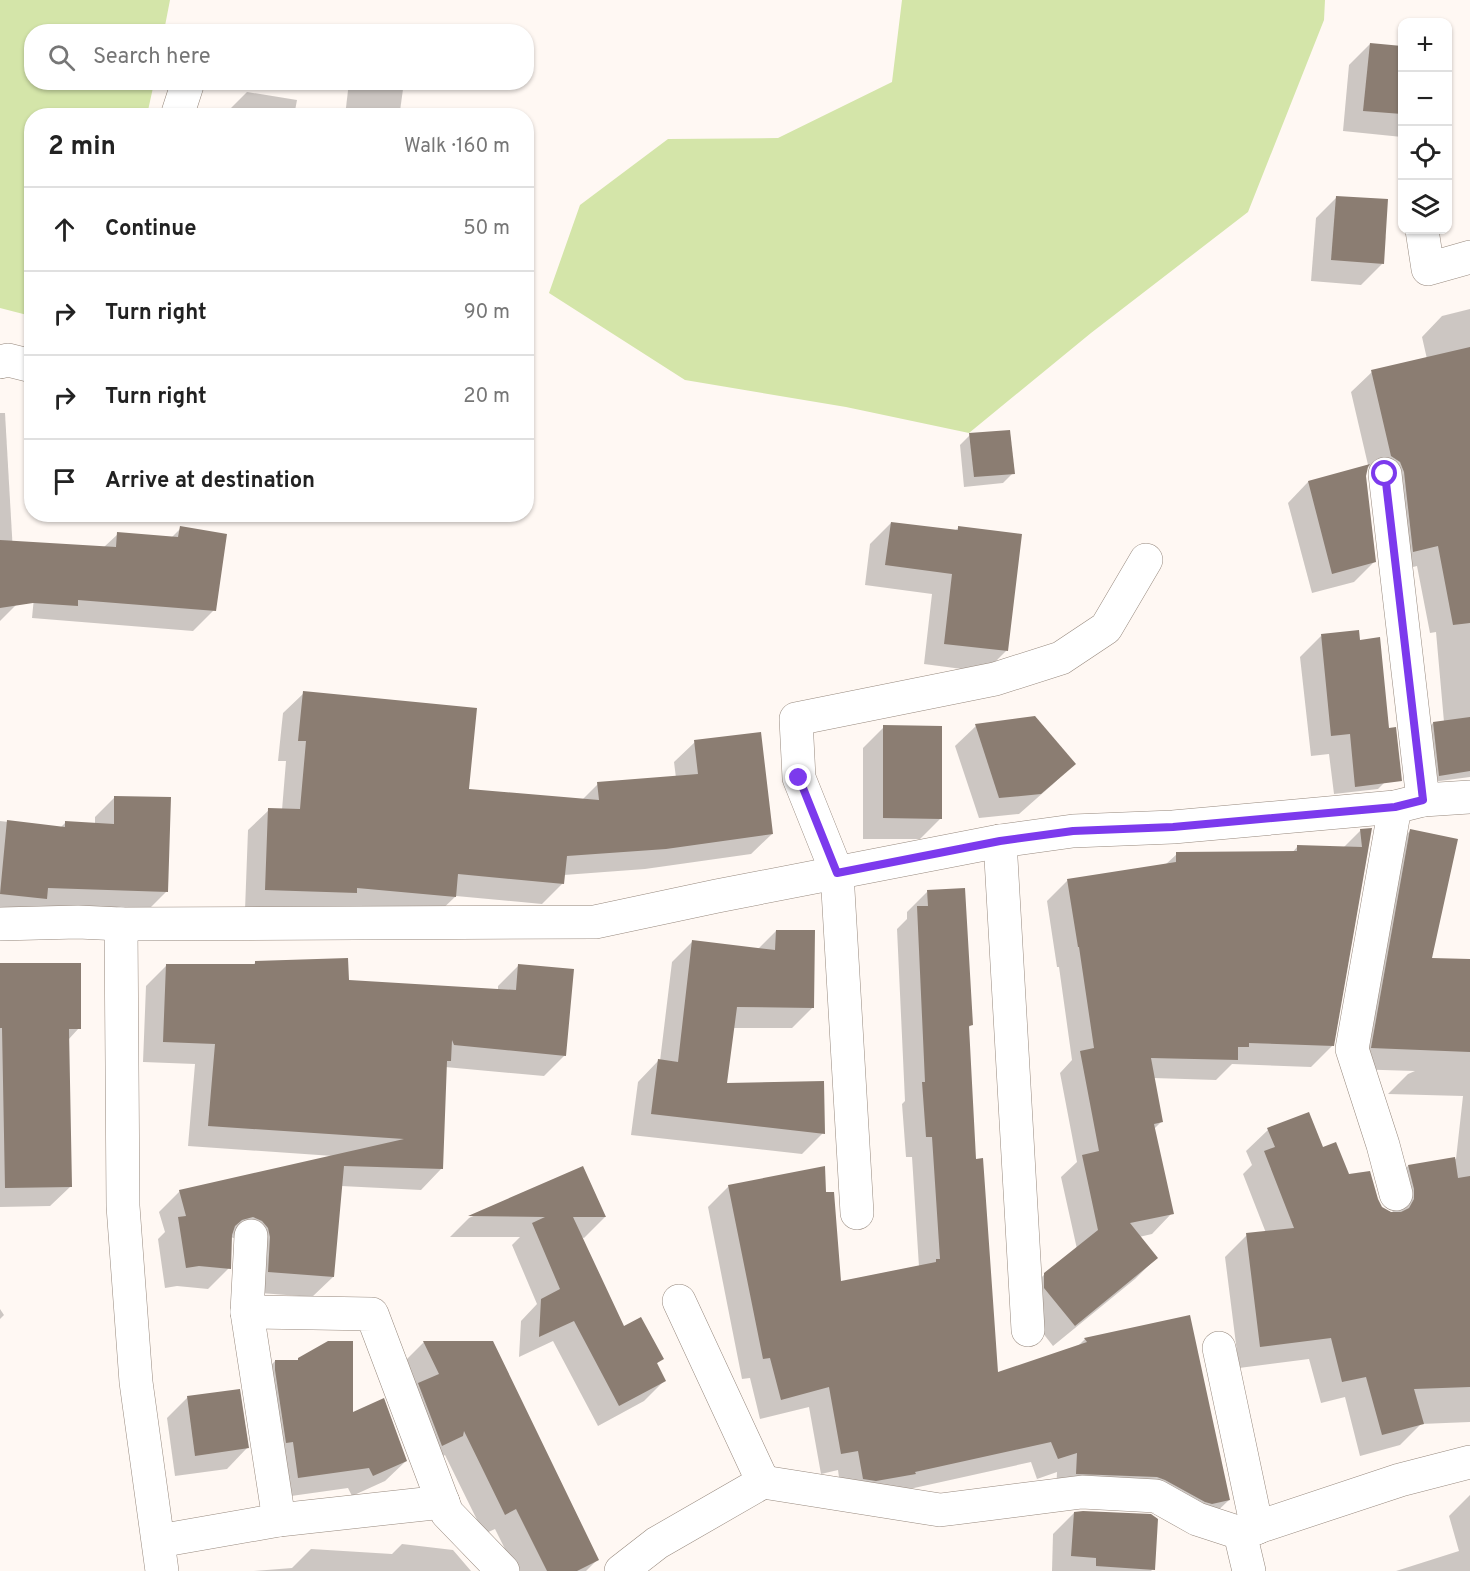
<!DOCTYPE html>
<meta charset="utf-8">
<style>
:root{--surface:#fff;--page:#f6f6f6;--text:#222;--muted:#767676;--line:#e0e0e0}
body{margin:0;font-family:Overpass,sans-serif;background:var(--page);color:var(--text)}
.controls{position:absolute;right:18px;top:18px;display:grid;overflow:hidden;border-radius:12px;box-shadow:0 2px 4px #0004}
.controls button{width:54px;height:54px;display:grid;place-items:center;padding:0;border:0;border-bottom:2px solid var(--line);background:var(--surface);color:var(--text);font:30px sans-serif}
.stop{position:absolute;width:18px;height:18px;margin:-14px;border:4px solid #7c3aed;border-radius:50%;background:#fff}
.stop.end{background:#7c3aed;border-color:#fff;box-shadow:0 2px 6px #0008}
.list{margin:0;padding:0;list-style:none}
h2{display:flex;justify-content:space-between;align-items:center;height:78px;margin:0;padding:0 24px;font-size:26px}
h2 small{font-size:20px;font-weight:400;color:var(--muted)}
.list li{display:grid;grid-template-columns:39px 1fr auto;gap:18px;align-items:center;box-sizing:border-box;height:84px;padding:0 24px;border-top:2px solid var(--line)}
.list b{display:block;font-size:22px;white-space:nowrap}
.list em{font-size:20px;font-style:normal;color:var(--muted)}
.icon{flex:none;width:33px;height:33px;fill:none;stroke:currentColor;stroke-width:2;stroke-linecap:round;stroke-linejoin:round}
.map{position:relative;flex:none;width:1470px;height:1571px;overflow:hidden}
.search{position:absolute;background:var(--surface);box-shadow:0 2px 4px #0004;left:24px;top:24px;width:510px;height:66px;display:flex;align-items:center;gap:15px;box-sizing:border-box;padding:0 21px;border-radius:24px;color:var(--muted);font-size:22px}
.panel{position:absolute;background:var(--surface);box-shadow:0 2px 4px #0004;left:24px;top:108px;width:510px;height:414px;border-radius:24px}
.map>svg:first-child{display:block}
.green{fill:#d4e5a9}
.shadow{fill:#0003}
.building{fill:#8b7d72}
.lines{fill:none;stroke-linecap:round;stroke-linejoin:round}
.minor-casing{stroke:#97897e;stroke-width:34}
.minor{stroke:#fff;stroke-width:33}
.route{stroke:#7c3aed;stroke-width:8}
</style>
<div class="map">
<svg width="1470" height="1571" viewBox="0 0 1470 1571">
<rect width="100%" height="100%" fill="#fff8f3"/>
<g class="green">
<path d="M0,0H170L164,31L32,32V82L154,83L147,115L32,116L31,316L0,308Z"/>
<path d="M902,0H1325L1324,20L1248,212L1091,333L969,433L846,407L685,380L549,293L580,205L668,139L778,138L892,82Z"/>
</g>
<g class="shadow">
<path d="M1370,44L1402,48V137L1343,131L1349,65Z"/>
<path d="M349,82H404L400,111L395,116H345Z"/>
<path d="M247,92L297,100L294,116H225L226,113Z"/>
<path d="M1337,197L1382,264L1361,285L1311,281L1316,218Z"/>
<path d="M1470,309V777L1417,784L1413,744L1433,723L1444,722L1436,632L1430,633L1417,566L1393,572L1351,392L1372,372L1427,359L1422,337L1442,316Z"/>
<path d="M0,413H5L16,605L0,621Z"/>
<path d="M970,435L1013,473L1003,483L964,487L960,445Z"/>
<path d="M1365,476L1375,561L1354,582L1312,593L1288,503L1308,482Z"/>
<path d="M891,523L954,532L959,527L1006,651L985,672L924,664L932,594L865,585L870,544Z"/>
<path d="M181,528L214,610L193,631L32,618L37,566L104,547L118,534L171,538Z"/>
<path d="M1321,636L1388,730L1399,768L1378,789L1334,794L1329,754L1311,756L1300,657Z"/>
<path d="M304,693L467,790L582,800L598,784L676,778L674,762L695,742L772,834L751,854L645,869L564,875L563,883L542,904L456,896L434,917L245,910L248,830L269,810H282L286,761H278L283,713Z"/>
<path d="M1035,717L1074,764L1053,784L1019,814L979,818L955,746L976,726Z"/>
<path d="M884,727L941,818L920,839H863V748Z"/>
<path d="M115,797L166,892L146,912L0,916V821L60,828L65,823L95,824V817Z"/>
<path d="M1361,830H1370L1332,1046L1311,1067L1232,1064L1216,1080L1153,1078L1162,1121L1154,1129L1172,1213L1152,1234L1139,1237L1156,1258L1135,1279L1053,1346L1024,1309L1023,1295L1045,1274L1077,1249L1061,1177L1077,1162L1060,1073L1072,1060L1059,967H1057L1047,901L1068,880L1165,865L1177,854L1292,853L1297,847L1343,848Z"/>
<path d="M1411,830L1430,959L1470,960V1422L1421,1424L1400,1445L1360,1456L1345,1397L1321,1403L1309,1359L1239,1368L1225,1257L1247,1235L1266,1233L1243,1174L1252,1165L1246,1151L1268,1130L1322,1149L1348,1176L1376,1199L1381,1208L1393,1213L1387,1188L1408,1166L1456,1159L1463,1096L1388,1094L1408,1074L1415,1071L1350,1069L1389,852Z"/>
<path d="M927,892L971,1025L967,1029L974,1161L997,1374L1077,1347L1085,1339L1189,1316L1229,1500L1208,1520L1144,1500L1056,1494L1057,1472L1037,1479L1031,1462L896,1492L842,1499L838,1470L821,1474L809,1407L760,1419L750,1378L742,1379L708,1207L729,1186L825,1194L840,1283L919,1267L912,1157H906L902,1104L905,1101L897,929L907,919V912Z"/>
<path d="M776,931L813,1007L792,1028H733L726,1084L823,1133L802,1154L631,1135L638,1082L658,1061H660L672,962L693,941L758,949Z"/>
<path d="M256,962L348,981L498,991V986L519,965L565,1055L544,1076L445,1067L441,1169L421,1190L341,1186L333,1277L312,1297L248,1292L241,1241L231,1237L229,1268L208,1289L177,1286L165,1288L158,1239L165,1232L159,1212L180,1191L333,1156L188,1146L195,1064L143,1062L146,986L167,965H253Z"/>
<path d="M0,965L79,1028L68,1040L70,1187L50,1206L0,1207Z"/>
<path d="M582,1168L605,1217L584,1238L581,1237L624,1328L662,1359L656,1364L664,1381L644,1401L598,1426L553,1341L519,1357L521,1321L537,1304L512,1245L520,1237H450L469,1218Z"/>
<path d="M0,1309L4,1315L0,1319Z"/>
<path d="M424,1342L597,1560L586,1571H516L495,1529L484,1534L445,1455L421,1466L403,1363Z"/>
<path d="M299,1359L351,1414L406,1461L385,1481L352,1496L348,1488L277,1498L255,1382L275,1361H296Z"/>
<path d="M188,1397L247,1448L227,1469L175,1476L167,1418Z"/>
<path d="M1470,1495V1571H1396L1459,1551L1449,1516Z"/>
<path d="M1074,1513L1153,1569L1151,1571H1052L1053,1534Z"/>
<path d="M402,1544L453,1550L471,1571H254L292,1568L311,1549L392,1554Z"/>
</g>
<g class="building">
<path d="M1370,43L1402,46V114L1363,111Z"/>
<path d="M1336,196L1388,199L1384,264L1331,260Z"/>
<path d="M1470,347V623L1453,625L1438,546L1413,552L1404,472L1400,462L1391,456L1371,370Z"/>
<path d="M1010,430L1015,474L974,477L969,433Z"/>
<path d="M1370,464L1368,467L1366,476L1376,562L1332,574L1308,481Z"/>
<path d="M891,522L958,530V526L1022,534L1008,651L944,644L952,574L885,565Z"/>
<path d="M180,526L227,534L216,611L78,600V606L33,603L0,608V540L116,547L117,532L178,537Z"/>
<path d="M1359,630L1360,640L1380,637L1389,728L1396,727L1402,781L1355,787L1350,734L1331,736L1321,634Z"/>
<path d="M303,691L477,708L469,789L599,800L597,782L698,774L694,740L761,732L773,834L666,849L567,856L564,884L458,874L456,897L357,888V893L265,890L268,808L300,809L306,741H298Z"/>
<path d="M1035,716L1076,764L1041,794L999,798L975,724Z"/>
<path d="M1470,717V771L1439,776L1433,722Z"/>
<path d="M883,725L942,726V819L883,818Z"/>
<path d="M114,796L171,797L168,892L48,888L47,899L0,894L7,820L65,827V821L114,824Z"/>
<path d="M1372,828L1334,1046L1249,1043V1047H1238V1060L1151,1058L1163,1122L1154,1124L1174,1214L1130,1223L1158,1258L1075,1326L1044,1288V1273L1098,1230L1082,1155L1099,1151L1080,1051L1094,1048L1079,947H1078L1067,879L1176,862V852L1297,851V845L1362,847L1360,829Z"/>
<path d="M1410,829L1458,839L1432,958L1470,959V1052L1371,1048Z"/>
<path d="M965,888L973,1025L969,1026L976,1159L983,1158L998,1372L1087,1342L1084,1338L1190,1315L1230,1500L1212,1504L1205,1502L1165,1480L1157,1477L1076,1474L1077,1453L1058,1459L1051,1442L915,1472L916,1474L876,1481L863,1479L858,1451L841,1454L829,1387L781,1400L770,1358L763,1359L728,1185L825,1166L826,1192H834L841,1281L936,1262V1259H940L932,1137H926L922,1082H925L917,906H928L927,890Z"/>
<path d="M776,930H815L814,1008L737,1007L727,1083L824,1081L825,1134L651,1114L658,1059L678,1062L692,940L775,950Z"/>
<path d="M348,958L349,980L516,990L518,964L574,969L566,1056L454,1045L452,1040L451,1061H447L443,1169L344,1166L334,1277L268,1272L270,1237L268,1228L262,1221L253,1217L242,1220L235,1226L232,1235L231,1269L199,1266L186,1268L178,1217L186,1216L179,1190L404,1139L208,1126L215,1044L163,1042L166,964H255V961Z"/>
<path d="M0,963H81V1029H69L72,1187L5,1188L2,1028H0Z"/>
<path d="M1309,1112L1323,1147L1336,1142L1349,1174L1370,1171L1378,1199L1382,1207L1391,1212H1401L1409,1208L1414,1199V1189L1408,1165L1455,1157L1458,1178L1470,1176V1387L1414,1389L1424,1424L1382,1435L1366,1377L1342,1382L1331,1338L1260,1347L1246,1233L1294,1228L1264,1151L1275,1147L1267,1128Z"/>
<path d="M583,1166L606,1217H573L624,1326L641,1317L664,1359L657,1363L666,1381L619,1406L574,1321L539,1337L541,1299L560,1289L532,1223L545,1217L468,1216Z"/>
<path d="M328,1341H353V1412L384,1398L407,1461L373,1476L369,1468L298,1478L293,1442L286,1443L275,1370V1360H298V1358Z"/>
<path d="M423,1341H493L599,1560L577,1571H547L516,1509L505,1515L464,1431L463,1436L442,1446L418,1383L439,1374Z"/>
<path d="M240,1389L249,1448L195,1456L187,1396Z"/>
<path d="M1083,1511L1151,1514L1158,1519L1155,1570L1096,1566V1558L1071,1556L1074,1512Z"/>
</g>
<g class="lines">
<g class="minor-casing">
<g id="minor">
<path d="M177,116L188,82"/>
<path d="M1422,230L1428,269L1470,257"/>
<path d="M0,362L8,360L32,366"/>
<path d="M1385,474L1423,800"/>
<path d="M1395,807L1352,1049L1383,1145L1396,1194"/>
<path d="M1000,841L1028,1330"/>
<path d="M0,924L78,922L121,924L595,922L717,896L1000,841L1073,831L1173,827L1395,807L1423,800L1470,797"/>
<path d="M121,924L123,1206L136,1382L162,1571"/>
<path d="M857,1213L837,873L799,778L796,719L995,679L1061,658L1106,628L1146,560"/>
<path d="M251,1236L247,1312L279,1520"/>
<path d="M247,1312L372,1314L447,1513L503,1571"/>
<path d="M1219,1348L1257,1528"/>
<path d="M763,1482L940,1510L1082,1492L1156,1496L1197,1519L1240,1533L1400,1480L1470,1462"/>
<path d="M1240,1533L1249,1571"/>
<path d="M159,1541L279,1520L443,1502"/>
<path d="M621,1571L657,1543L763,1482L679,1301"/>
</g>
</g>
<use href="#minor" class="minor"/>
</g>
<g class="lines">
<path class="route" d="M799,778L837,873L1000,841L1073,831L1173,827L1395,807L1423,800L1385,474"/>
</g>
</svg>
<div class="controls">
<button>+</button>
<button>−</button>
<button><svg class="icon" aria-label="locate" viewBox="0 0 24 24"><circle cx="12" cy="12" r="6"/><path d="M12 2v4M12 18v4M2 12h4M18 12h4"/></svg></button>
<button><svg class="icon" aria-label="layers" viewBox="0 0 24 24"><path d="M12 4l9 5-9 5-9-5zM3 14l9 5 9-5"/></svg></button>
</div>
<div class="stop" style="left:1385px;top:474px"></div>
<div class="stop end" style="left:799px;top:778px"></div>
<div class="search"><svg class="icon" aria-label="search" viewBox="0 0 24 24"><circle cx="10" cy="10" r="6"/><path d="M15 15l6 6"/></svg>Search here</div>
<section class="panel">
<h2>2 min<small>Walk · 160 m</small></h2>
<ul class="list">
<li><svg class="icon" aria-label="ahead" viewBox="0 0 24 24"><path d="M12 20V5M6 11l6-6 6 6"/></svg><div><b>Continue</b></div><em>50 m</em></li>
<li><svg class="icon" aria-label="right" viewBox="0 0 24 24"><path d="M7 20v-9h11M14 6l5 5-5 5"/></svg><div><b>Turn right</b></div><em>90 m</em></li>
<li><svg class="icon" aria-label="right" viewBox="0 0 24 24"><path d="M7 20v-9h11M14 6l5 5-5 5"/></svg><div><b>Turn right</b></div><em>20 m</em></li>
<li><svg class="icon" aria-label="arrive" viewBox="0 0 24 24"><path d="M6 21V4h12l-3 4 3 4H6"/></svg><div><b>Arrive at destination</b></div></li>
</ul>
</section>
</div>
